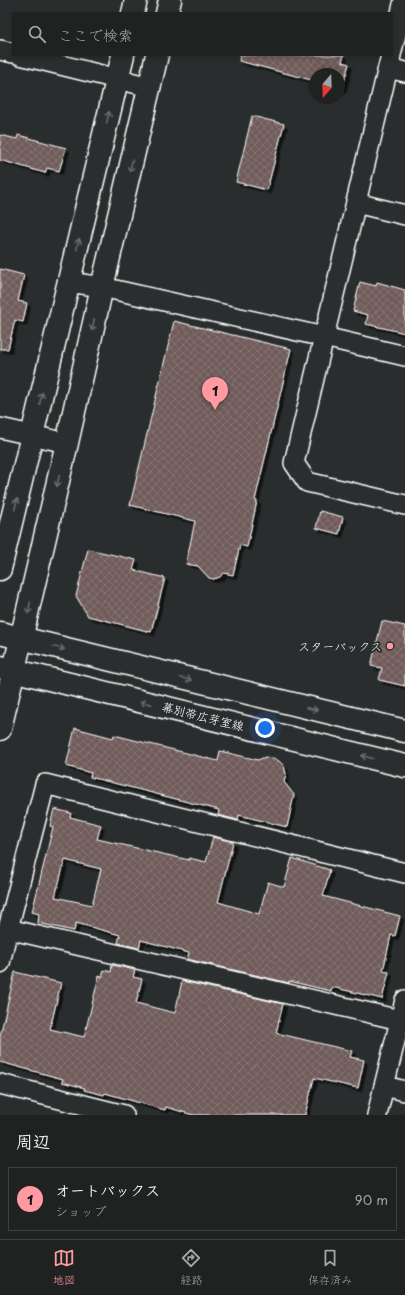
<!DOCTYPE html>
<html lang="ja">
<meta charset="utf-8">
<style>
:root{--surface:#202222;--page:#2d2f2f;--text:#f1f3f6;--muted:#a2a4a5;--line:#3d3f40;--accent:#ff9aa2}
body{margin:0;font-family:"Playpen Sans","Klee One",sans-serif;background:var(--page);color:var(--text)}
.compass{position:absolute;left:309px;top:68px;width:36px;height:36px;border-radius:50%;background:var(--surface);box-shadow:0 2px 6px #0003;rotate:199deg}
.you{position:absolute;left:265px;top:728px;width:14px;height:14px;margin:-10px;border:3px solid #fff;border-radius:50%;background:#1a73e8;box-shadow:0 0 0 6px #1a73e833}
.badge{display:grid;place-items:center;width:26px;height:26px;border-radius:50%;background:var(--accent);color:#111;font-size:13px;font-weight:700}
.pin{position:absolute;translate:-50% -33px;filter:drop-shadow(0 1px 2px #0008)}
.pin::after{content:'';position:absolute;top:21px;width:14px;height:12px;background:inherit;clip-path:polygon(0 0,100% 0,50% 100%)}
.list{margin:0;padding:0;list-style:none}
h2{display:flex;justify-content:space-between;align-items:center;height:52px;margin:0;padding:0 16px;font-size:17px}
h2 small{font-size:13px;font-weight:400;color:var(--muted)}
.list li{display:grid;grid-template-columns:26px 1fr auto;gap:12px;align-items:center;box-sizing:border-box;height:64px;margin:0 8px 8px;padding:0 8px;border:1px solid var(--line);border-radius:0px}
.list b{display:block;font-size:15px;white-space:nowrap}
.list p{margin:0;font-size:13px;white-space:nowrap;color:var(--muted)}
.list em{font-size:13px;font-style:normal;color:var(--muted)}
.icon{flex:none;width:22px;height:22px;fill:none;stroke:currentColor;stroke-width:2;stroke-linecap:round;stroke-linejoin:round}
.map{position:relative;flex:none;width:405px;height:1115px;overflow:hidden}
.search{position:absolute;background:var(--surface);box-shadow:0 2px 6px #0003;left:12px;right:12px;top:12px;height:44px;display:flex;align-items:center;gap:10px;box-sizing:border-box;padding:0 14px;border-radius:0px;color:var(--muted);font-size:15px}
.sheet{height:124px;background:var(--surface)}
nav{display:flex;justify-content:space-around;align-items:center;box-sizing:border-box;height:56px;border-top:1px solid var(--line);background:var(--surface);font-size:11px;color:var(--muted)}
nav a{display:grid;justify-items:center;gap:2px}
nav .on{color:var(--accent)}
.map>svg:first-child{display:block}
.building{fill:url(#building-cross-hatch);stroke:#fff;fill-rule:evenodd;filter:url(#shadow)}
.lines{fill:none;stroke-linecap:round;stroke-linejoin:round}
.street-casing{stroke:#fff;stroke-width:22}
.secondary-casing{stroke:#fff;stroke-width:25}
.primary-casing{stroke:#fff;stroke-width:25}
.street{stroke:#2a2d2e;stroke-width:19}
.secondary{stroke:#2a2d2e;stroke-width:22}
.primary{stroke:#2a2d2e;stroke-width:22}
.oneway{stroke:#6a6c6d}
.poi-dot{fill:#ff9aa2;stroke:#2a2d2e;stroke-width:1.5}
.labels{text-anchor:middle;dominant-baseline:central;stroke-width:4;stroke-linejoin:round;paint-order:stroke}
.poi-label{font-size:12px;fill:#fff;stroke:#2a2d2e;text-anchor:end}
.street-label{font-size:12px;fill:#fff;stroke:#2a2d2e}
</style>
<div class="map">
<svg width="405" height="1115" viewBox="0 0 405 1115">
<defs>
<pattern id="building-cross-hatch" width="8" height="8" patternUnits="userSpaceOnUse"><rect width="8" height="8" fill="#6f5c5a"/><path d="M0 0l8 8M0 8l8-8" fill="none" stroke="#857473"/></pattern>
<filter id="shadow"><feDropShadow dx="3.5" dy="3.5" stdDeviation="0" flood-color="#0009"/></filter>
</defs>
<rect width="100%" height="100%" fill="#2a2d2e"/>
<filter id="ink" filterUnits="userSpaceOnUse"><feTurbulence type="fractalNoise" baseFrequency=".025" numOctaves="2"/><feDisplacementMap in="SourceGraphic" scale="8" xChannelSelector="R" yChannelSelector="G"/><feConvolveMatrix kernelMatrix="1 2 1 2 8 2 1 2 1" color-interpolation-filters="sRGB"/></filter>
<g filter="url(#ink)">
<g class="building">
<path d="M240,55H344L342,62L349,64L342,89L339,88V74H315V81L239,61Z"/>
<path d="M252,116L284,124L267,190L236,182Z"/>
<path d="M0,135L17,139L18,135L66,148L59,171L47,168L45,173L0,160Z"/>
<path d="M0,269L24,275L18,301L27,303L23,322L15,320L8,349H0Z"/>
<path d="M360,282L376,286L377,282L405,290V333L366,324L368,315L353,311Z"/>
<path d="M174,321L291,349L255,500L257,501L247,547L240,545L233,575L224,573L220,577L214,579L209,578L198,566L186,564L195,521L130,505Z"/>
<path d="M320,511L343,517L339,534L316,528Z"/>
<path d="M88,549L136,560L133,570L165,578L151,632L88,616L76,596Z"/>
<path d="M382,621L405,626V686L379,680L382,668L371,666Z"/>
<path d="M75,728L113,738L114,735L218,761L220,751L258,760L265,757L273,758L279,761L284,766L286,774L284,782L294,795L287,827L239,815L238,820L218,815L219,810L90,777L91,773L66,766Z"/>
<path d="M54,809L71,813L70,817L101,825L97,839L189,860V858L206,862L213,837L233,842L218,902L259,914L268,882L284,887L292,858L330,870L323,896L400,916L395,936L391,935L383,971L389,972L382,999L332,987L331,991L289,981V983L187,959L189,953L141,940L139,948L118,943L120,935L76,923L74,931L38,923L39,914L32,912L53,827L50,826ZM65,860L101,869L92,905L55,897Z"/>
<path d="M112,965L135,970L133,977L142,979L136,1003L175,1013L182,981L283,1004L276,1033L352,1051L350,1057L364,1060L358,1088L314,1078L305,1115H193L166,1107L165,1110L105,1093L104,1095L84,1090L85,1088L62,1082L63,1079L0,1062V1036L15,972L61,983L50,1029L84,1037L99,976L102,977L104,970L111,972Z"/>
</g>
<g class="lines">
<g class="street-casing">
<g id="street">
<path d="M0,50L13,53"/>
<path d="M392,51L404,0"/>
<path d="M20,55L150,87"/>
<path d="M391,55L294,463L307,482L405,505"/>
<path d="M388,68L405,72"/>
<path d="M356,203L405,215"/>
<path d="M69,282L102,287L324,337L405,356"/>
<path d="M0,428L67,443"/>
<path d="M8,929L45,784L405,873"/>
<path d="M0,963L8,929L400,1020"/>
<path d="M0,1084L124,1115"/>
<path d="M384,1086L405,1091"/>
<path d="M377,1115L405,1000"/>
</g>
</g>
<g class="secondary-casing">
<g id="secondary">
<path d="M133,13L136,0"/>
<path d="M167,13L170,0"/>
<path d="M0,569L123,55"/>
<path d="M0,729L67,443L102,287L157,55"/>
</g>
</g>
<g class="primary-casing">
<g id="primary">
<path d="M0,633L405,731"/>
<path d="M0,667L405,766"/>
</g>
</g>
<use href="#street" class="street"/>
<use href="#secondary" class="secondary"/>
<use href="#primary" class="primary"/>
</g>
<defs><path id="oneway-shaft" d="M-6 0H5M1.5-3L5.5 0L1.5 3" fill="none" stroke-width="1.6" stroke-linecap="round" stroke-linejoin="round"/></defs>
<g class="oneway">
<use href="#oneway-shaft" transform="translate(108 117) rotate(-77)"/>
<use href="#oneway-shaft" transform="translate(131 166) rotate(103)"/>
<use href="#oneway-shaft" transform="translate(78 244) rotate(-77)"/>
<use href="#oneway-shaft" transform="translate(93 325) rotate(102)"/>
<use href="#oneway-shaft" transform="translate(41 398) rotate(-77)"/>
<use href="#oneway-shaft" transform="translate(58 481) rotate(103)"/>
<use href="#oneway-shaft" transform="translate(16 504) rotate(-76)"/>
<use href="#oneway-shaft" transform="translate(29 608) rotate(103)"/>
<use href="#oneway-shaft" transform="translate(59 648) rotate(14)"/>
<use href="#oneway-shaft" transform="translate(186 679) rotate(14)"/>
<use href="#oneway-shaft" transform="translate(146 703) rotate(-166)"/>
<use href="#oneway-shaft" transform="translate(312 709) rotate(13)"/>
<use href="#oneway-shaft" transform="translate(367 757) rotate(-166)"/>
</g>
</g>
<circle class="poi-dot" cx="390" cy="646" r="4"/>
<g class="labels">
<g class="poi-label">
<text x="382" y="646">スターバックス</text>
</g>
<g class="street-label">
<text transform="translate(203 716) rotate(14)">幕別帯広芽室線</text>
</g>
</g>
</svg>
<svg class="compass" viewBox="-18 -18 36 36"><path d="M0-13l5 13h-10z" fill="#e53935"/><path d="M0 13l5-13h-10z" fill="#a2a4a5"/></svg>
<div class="you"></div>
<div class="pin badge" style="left:215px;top:410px">1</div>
<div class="search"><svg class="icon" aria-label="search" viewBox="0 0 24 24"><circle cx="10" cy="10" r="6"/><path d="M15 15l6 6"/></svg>ここで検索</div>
</div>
<section class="sheet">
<h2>周辺<small></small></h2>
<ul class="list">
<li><span class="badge">1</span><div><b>オートバックス</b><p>ショップ</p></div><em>90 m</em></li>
</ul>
</section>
<nav>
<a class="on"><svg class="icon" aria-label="map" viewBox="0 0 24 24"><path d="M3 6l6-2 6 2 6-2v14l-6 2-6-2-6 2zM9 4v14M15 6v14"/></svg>地図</a>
<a><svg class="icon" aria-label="directions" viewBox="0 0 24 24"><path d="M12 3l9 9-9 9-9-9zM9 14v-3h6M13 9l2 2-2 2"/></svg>経路</a>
<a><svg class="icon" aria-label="saved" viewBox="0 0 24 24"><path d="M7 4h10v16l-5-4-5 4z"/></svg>保存済み</a>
</nav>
